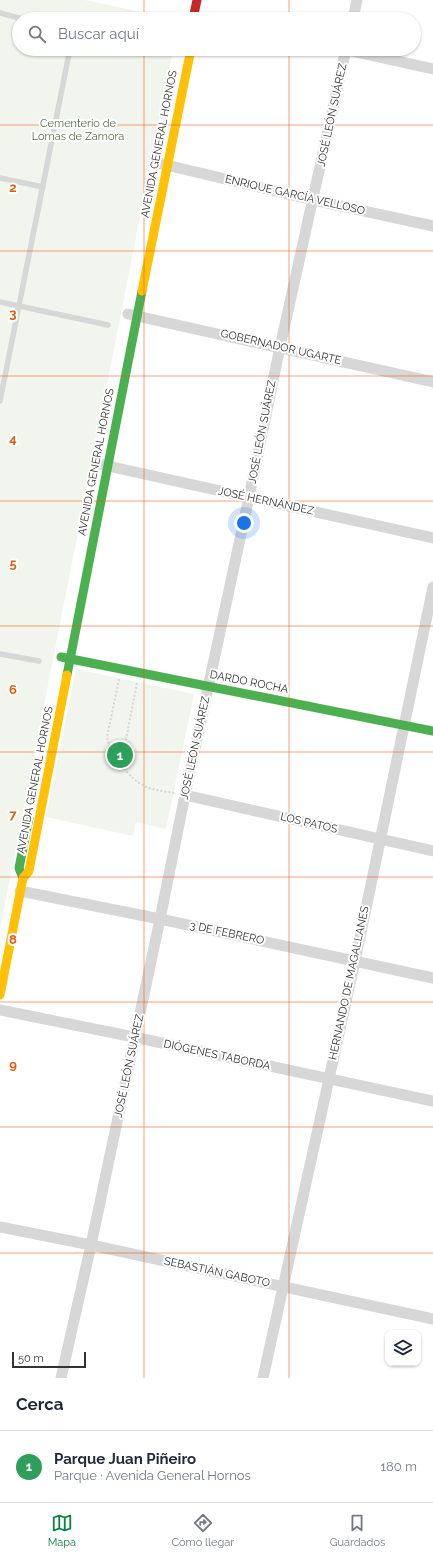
<!DOCTYPE html>
<html lang="es">
<meta charset="utf-8">
<style>
:root{--surface:#fff;--page:#f6f6f7;--text:#1f2937;--muted:#747a83;--line:#e0e1e3;--accent:#0b8043}
body{margin:0;font-family:Raleway,sans-serif;background:var(--page);color:var(--text)}
.controls{position:absolute;right:12px;bottom:12px;display:grid;overflow:hidden;border-radius:8px;box-shadow:0 1px 3px #0004}
.controls button{width:36px;height:36px;display:grid;place-items:center;padding:0;border:0;border-bottom:1px solid var(--line);background:var(--surface);color:var(--text);font:20px sans-serif}
.scale{position:absolute;left:12px;bottom:10px;width:74px;box-sizing:border-box;padding-left:4px;border:2px solid #333;border-top:0;font-size:11px;line-height:14px;white-space:nowrap;color:#333;-webkit-text-stroke:3px #fff;paint-order:stroke}
.you{position:absolute;left:244px;top:523px;width:14px;height:14px;margin:-10px;border:3px solid #fff;border-radius:50%;background:#1a73e8;box-shadow:0 0 0 6px #1a73e833}
.badge{display:grid;place-items:center;width:26px;height:26px;border-radius:50%;background:var(--accent);color:#fff;font-size:13px;font-weight:700}
.pin{position:absolute;translate:-50% -50%;border:2px solid #fff;box-shadow:0 1px 4px #0006}
.list{margin:0;padding:0;list-style:none}
h2{display:flex;justify-content:space-between;align-items:center;height:52px;margin:0;padding:0 16px;font-size:17px}
h2 small{font-size:13px;font-weight:400;color:var(--muted)}
.list li{display:grid;grid-template-columns:26px 1fr auto;gap:12px;align-items:center;box-sizing:border-box;height:72px;padding:0 16px;border-top:1px solid var(--line)}
.list b{display:block;font-size:15px;white-space:nowrap}
.list p{margin:0;font-size:13px;white-space:nowrap;color:var(--muted)}
.list em{font-size:13px;font-style:normal;color:var(--muted)}
.icon{flex:none;width:22px;height:22px;fill:none;stroke:currentColor;stroke-width:2;stroke-linecap:round;stroke-linejoin:round}
.map{position:relative;flex:none;width:433px;height:1378px;overflow:hidden}
.search{position:absolute;background:var(--surface);box-shadow:0 1px 3px #0004;left:12px;right:12px;top:12px;height:44px;display:flex;align-items:center;gap:10px;box-sizing:border-box;padding:0 14px;border-radius:22px;color:var(--muted);font-size:15px}
.sheet{height:124px;background:var(--surface)}
nav{display:flex;justify-content:space-around;align-items:center;box-sizing:border-box;height:56px;border-top:1px solid var(--line);background:var(--surface);font-size:11px;color:var(--muted)}
nav a{display:grid;justify-items:center;gap:2px}
nav .on{color:var(--accent)}
.map>svg:first-child{display:block}
.green{fill:#f1f5ed}
.lines{fill:none;stroke-linecap:round;stroke-linejoin:round}
.path{stroke:#d6d6d6;stroke-width:2;stroke-dasharray:2 2;stroke-linecap:butt}
.lane{stroke:#d7d7d7;stroke-width:5.5}
.street{stroke:#d7d7d7;stroke-width:11}
.fast{stroke:#4caf50;stroke-width:9}
.slow{stroke:#ffc107;stroke-width:9}
.jam{stroke:#c62828;stroke-width:9}
.grid{fill:none;stroke:#e8590c;stroke-width:1;stroke-opacity:0.55}
.labels{text-anchor:middle;dominant-baseline:central;stroke-width:4;stroke-linejoin:round;paint-order:stroke}
.street-label{font-size:11px;fill:#333;stroke:#fff}
.park-label{font-size:11px;fill:#56703f;stroke:#fff}
.grid-label{font-size:13px;text-anchor:middle;font-weight:bold;fill:#e8590c;stroke:#fff;stroke-width:4;stroke-linejoin:round;paint-order:stroke}
</style>
<div class="map">
<svg width="433" height="1378" viewBox="0 0 433 1378">
<rect width="100%" height="100%" fill="#fff"/>
<g class="green">
<path d="M0,0H85L175,19H19V49H173L0,929Z"/>
<path d="M76,669L194,694L166,829L136,822L133,836L46,817Z"/>
</g>
<g class="lines">
<g class="path">
<path d="M119,679L107,737L110,750L121,765"/>
<path d="M137,683L121,765C140,788 147,789 175,793"/>
</g>
<g class="lane">
<path d="M0,13L22,19"/>
<path d="M52,19H59"/>
<path d="M0,178L43,187"/>
<path d="M0,302L108,325"/>
<path d="M0,401L70,49"/>
<path d="M0,654L39,661"/>
</g>
<g class="street">
<path d="M193,17L205,19"/>
<path d="M353,19L357,0"/>
<path d="M342,49L433,69"/>
<path d="M158,163L313,200L433,226"/>
<path d="M128,314L433,382"/>
<path d="M99,464L433,538"/>
<path d="M185,795L433,851"/>
<path d="M20,891L160,919L433,978"/>
<path d="M0,1010L134,1037L433,1101"/>
<path d="M0,1227L91,1245L433,1319"/>
<path d="M61,1378L91,1245L160,919L185,795L249,497L280,347L346,49"/>
<path d="M263,1378L355,961L433,587"/>
</g>
<g class="fast">
<path d="M61,657L433,731"/>
<path d="M67,675L142,291"/>
<path d="M23,878L19,868L29,818"/>
</g>
<g class="slow">
<path d="M142,291L191,49"/>
<path d="M0,995L23,878L29,871L67,675"/>
</g>
<path class="jam" d="M193,19L197,0"/>
</g>
<path class="grid" d="M144,0V19M289,0V19M144,49V1378M289,49V1378M0,125H433M0,251H433M0,376H433M0,501H433M0,626H433M0,752H433M0,877H433M0,1002H433M0,1127H433M0,1253H433"/>
<g class="labels">
<g class="street-label">
<text transform="translate(332 115) rotate(-78)">JOSÉ LEÓN SUÁREZ</text>
<text transform="translate(159 144) rotate(-79)">AVENIDA GENERAL HORNOS</text>
<text transform="translate(295 195) rotate(13)">ENRIQUE GARCÍA VELLOSO</text>
<text transform="translate(281 347) rotate(13)">GOBERNADOR UGARTE</text>
<text transform="translate(262 432) rotate(-79)">JOSÉ LEÓN SUÁREZ</text>
<text transform="translate(96 462) rotate(-79)">AVENIDA GENERAL HORNOS</text>
<text transform="translate(266 501) rotate(12)">JOSÉ HERNÁNDEZ</text>
<text transform="translate(249 682) rotate(11)">DARDO ROCHA</text>
<text transform="translate(195 748) rotate(-78)">JOSÉ LEÓN SUÁREZ</text>
<text transform="translate(35 780) rotate(-79)">AVENIDA GENERAL HORNOS</text>
<text transform="translate(309 823) rotate(13)">LOS PATOS</text>
<text transform="translate(227 933) rotate(12)">3 DE FEBRERO</text>
<text transform="translate(349 983) rotate(-78)">HERNANDO DE MAGALLANES</text>
<text transform="translate(217 1055) rotate(12)">DIÓGENES TABORDA</text>
<text transform="translate(129 1066) rotate(-78)">JOSÉ LEÓN SUÁREZ</text>
<text transform="translate(217 1272) rotate(12)">SEBASTIÁN GABOTO</text>
</g>
<g class="park-label">
<text x="78" y="123">Cementerio de<tspan x="78" dy="13">Lomas de Zamora</tspan></text>
</g>
</g>
<g class="grid-label">
<text x="13" y="192">2</text>
<text x="13" y="318">3</text>
<text x="13" y="443">4</text>
<text x="13" y="568">5</text>
<text x="13" y="694">6</text>
<text x="13" y="819">7</text>
<text x="13" y="944">8</text>
<text x="13" y="1069">9</text>
</g>
</svg>
<div class="controls">
<button><svg class="icon" aria-label="layers" viewBox="0 0 24 24"><path d="M12 4l9 5-9 5-9-5zM3 14l9 5 9-5"/></svg></button>
</div>
<div class="scale">50 m</div>
<div class="you"></div>
<div class="pin badge" style="left:120px;top:755px;background:#2e9e5b">1</div>
<div class="search"><svg class="icon" aria-label="search" viewBox="0 0 24 24"><circle cx="10" cy="10" r="6"/><path d="M15 15l6 6"/></svg>Buscar aquí</div>
</div>
<section class="sheet">
<h2>Cerca<small></small></h2>
<ul class="list">
<li><span class="badge" style="background:#2e9e5b">1</span><div><b>Parque Juan Piñeiro</b><p>Parque · Avenida General Hornos</p></div><em>180 m</em></li>
</ul>
</section>
<nav>
<a class="on"><svg class="icon" aria-label="map" viewBox="0 0 24 24"><path d="M3 6l6-2 6 2 6-2v14l-6 2-6-2-6 2zM9 4v14M15 6v14"/></svg>Mapa</a>
<a><svg class="icon" aria-label="directions" viewBox="0 0 24 24"><path d="M12 3l9 9-9 9-9-9zM9 14v-3h6M13 9l2 2-2 2"/></svg>Cómo llegar</a>
<a><svg class="icon" aria-label="saved" viewBox="0 0 24 24"><path d="M7 4h10v16l-5-4-5 4z"/></svg>Guardados</a>
</nav>
